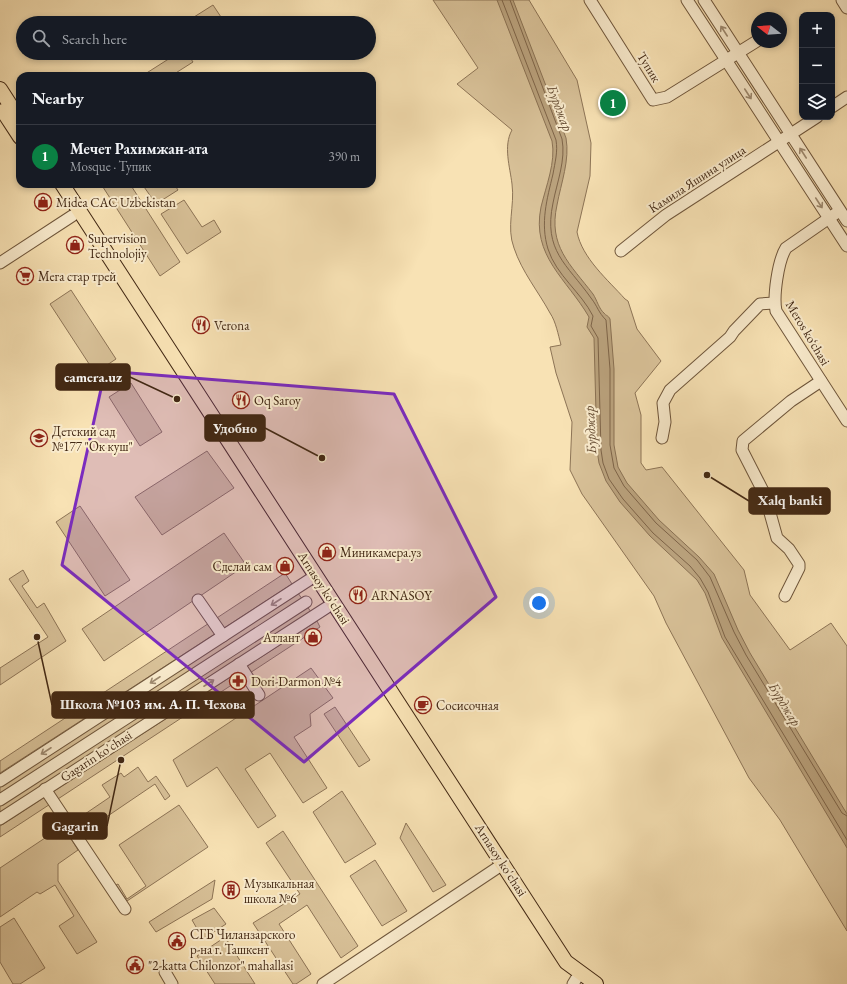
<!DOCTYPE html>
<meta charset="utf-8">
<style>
:root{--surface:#171b24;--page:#242831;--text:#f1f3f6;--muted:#9ea1a6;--line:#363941;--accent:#0b8043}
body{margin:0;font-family:"EB Garamond",serif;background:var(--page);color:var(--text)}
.controls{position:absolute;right:12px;top:12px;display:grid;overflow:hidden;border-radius:8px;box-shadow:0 2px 6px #0003}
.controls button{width:36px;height:36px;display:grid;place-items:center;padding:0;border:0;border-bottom:1px solid var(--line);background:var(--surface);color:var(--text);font:20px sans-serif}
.compass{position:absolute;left:751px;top:12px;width:36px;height:36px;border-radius:50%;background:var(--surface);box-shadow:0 2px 6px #0003;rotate:287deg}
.you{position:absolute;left:539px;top:603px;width:14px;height:14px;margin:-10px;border:3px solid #fff;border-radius:50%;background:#1a73e8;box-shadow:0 0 0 6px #1a73e833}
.badge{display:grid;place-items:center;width:26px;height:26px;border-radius:50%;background:var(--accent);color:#fff;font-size:13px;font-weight:700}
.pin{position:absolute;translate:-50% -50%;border:2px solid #fff;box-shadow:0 1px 4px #0006}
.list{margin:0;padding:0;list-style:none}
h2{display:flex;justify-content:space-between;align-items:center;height:52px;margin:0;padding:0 16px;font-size:17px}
h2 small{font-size:13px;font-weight:400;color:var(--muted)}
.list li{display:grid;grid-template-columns:26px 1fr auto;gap:12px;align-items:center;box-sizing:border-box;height:64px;padding:0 16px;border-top:1px solid var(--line)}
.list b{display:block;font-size:15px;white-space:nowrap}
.list p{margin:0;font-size:13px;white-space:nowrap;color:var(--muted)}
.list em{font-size:13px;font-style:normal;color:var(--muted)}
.icon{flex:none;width:22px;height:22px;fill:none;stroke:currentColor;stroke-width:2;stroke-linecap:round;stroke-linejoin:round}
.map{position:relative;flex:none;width:847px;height:984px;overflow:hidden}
.search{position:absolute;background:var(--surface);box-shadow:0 2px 6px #0003;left:16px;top:16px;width:360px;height:44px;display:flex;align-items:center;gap:10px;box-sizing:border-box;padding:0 14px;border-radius:22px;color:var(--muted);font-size:15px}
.panel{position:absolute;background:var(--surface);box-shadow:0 2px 6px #0003;left:16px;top:72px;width:360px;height:116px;border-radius:12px}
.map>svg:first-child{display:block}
.green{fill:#d9c299;stroke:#8d7456}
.water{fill:#baa27d;stroke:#8a7153}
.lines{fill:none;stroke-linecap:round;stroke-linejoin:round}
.shore{stroke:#7e6448;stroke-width:1}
.minor-casing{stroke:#6f563b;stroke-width:13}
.major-casing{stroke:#412713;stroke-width:16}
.minor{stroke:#faecce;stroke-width:11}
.major{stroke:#f8e2b4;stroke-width:14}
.oneway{stroke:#9e8a70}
.marked{fill:#7b2cbf;fill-opacity:0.2;stroke:#7b2cbf;stroke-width:3;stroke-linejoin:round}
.labels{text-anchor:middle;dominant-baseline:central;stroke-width:4;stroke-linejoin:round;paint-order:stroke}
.street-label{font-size:13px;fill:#412713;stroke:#faecce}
.poi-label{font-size:13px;fill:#412713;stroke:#faecce;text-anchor:start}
.water-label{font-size:14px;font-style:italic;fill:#654c33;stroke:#faecce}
.leader{fill:none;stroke:#412713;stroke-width:1.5}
.callout-dot{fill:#412713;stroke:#faecce;stroke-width:1.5}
.callout{fill:#412713;stroke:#412713;stroke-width:1.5}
.callout-label{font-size:14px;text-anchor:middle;font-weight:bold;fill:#fff}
</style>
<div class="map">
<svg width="847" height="984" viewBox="0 0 847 984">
<rect width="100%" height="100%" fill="#f8e2b4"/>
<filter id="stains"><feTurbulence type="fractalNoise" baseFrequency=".005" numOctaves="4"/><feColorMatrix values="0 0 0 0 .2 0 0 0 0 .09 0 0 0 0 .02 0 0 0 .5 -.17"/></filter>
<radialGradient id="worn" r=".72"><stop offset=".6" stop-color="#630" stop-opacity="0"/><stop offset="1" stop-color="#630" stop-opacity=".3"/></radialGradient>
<g class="green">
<path d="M433,0H529L577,80L591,143L590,176L577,232C582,258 608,280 625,299L628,301L637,329L661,361L635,393L641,415V463L646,470L662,467L744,570L750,595L790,650L831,623L847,646V931L780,820L749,778L666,623L654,596L582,494L570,470L572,422L556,373L550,347L561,345C558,334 556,322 550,313C538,291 522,272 514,248C506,227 515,206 512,184C510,167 503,146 512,130L457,84L478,68Z"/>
<path d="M213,5L225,23H198L194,17Z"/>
<path d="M178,53H187L193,62L171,76H146L145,74Z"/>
<path d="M101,184H130L180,262L160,276Z"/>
<path d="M142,184H174L178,190L156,204Z"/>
<path d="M184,200L202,227L214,220L221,232L187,254L161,214Z"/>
<path d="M71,290L116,359L95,373L50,304Z"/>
<path d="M131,383L162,432L140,446L109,397Z"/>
<path d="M207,451L234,488L162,535L135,497Z"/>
<path d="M80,506L130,580L105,596L56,522Z"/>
<path d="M224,533L246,565L104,661L82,629Z"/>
<path d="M23,570L29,581L22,586L37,608L44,603L66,641L0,685V668L48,637L9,579Z"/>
<path d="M285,573L292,584L0,773V761Z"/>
<path d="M298,593L311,612L0,814V786Z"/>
<path d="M317,621L320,627L0,837V826Z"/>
<path d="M311,668L333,698L310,714L311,726L294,737L327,788L303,803L270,753L245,769L276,816L258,828L217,767L187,787L173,760Z"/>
<path d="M335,707L370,760L359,767L324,714Z"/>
<path d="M138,767L148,782L156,776L170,796L165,800L155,784L90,828L82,816L110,797L102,785L121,773L124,777Z"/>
<path d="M342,791L376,844L345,863L313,812Z"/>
<path d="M179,805L208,847L127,901L116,885L118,884L127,899L146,886L119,845Z"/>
<path d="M406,823L446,885L433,892L400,838Z"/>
<path d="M63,826L78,850L58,864V881L97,942L77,954L59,926L74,916L55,885L40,894L37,892L0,917V868Z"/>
<path d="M283,831L358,946L341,958L307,905L279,924L311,974L296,984H293L253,923L300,894L266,843Z"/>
<path d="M375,860L407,911L382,926L350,876Z"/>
<path d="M215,880L212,899L156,932L149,922Z"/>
<path d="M214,908L226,924L203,939L192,920Z"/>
<path d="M14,918L45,968L20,984H13L0,962V927Z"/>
<path d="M225,937L255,984H215L197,956Z"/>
</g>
<path class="water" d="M497,0H513L566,138C570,160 561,183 557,205C548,246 570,264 593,294C597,300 599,309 604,313C606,316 608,315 610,319L614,369V445L618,467L627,483L659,520L699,557L714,574L738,630L750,653L847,814V848L722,638L705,593L697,580L650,536L620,502L606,481L599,463L597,450L594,338L587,327L589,317C567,279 531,256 541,207C546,186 556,162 552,141Z"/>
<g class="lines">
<g class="shore">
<path d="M502,0L556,140C558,152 555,162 553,174C547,199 540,223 548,249C556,275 581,292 593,316L591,326L598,338L601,450L603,463L609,479L623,499L653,533L690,566L700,578L708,592L725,637L847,840"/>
<path d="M510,0L562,139C566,160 557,182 553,203C543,251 567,264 591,298C598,307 598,312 606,320L610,369V445L614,468L624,486L656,523L697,560L710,577L734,632L746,655L842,813L847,816"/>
</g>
<g class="minor-casing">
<g id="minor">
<path d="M590,0L653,100L667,97L757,41"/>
<path d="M687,0L847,246"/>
<path d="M704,0L847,221"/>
<path d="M842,0L847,8"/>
<path d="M832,107L847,97"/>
<path d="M835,214L786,248C778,261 773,296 776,311L847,421"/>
<path d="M621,251L666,215L817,117"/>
<path d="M0,263L72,216"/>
<path d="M662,438L665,422L663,403L670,390L730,337L734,331L760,304L774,303"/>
<path d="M785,596L799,568V564L789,549L777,538L765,495L742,450L743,441L791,401L821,381"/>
<path d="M198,600L223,636"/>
<path d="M239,664L259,695"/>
<path d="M0,781L309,580"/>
<path d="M45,789L125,909"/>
<path d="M0,800L306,602"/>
<path d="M0,819L326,608"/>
<path d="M165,972L172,984"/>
<path d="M323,984L503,864"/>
<path d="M573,984L576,979"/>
</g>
</g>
<g class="major-casing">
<g id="major">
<path d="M0,89L20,120"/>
<path d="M3,111L20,137"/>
<path d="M62,184L566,962L596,984"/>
</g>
</g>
<use href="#minor" class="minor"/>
<use href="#major" class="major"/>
</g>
<defs><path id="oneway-shaft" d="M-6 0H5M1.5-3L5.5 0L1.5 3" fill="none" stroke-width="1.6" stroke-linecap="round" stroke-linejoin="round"/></defs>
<g class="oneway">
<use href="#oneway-shaft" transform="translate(724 31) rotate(-123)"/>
<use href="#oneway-shaft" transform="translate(748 94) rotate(57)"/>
<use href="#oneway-shaft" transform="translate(803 153) rotate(-123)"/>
<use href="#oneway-shaft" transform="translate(819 203) rotate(57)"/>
<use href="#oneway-shaft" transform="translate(276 602) rotate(147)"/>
<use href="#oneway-shaft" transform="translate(155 680) rotate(147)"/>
<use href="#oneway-shaft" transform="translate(209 683) rotate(-33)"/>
<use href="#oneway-shaft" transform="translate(46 751) rotate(147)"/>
</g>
<path class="marked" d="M105,371L394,394L496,597L304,762L62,565Z"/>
<defs>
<g id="shop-ring" transform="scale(0.9)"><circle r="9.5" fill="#faecce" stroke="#8f2418" stroke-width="1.5"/><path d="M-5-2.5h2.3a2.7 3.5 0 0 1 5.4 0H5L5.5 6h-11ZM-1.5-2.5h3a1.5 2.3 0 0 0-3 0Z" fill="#8f2418"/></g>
<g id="supermarket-ring" transform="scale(0.9)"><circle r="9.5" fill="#faecce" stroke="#8f2418" stroke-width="1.5"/><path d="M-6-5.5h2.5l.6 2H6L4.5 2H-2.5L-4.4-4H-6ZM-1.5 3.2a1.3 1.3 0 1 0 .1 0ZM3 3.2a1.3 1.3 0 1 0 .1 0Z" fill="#8f2418"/></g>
<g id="restaurant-ring" transform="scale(0.9)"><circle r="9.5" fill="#faecce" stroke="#8f2418" stroke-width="1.5"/><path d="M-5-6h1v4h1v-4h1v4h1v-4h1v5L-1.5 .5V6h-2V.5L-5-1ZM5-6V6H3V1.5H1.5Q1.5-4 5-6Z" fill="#8f2418"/></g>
<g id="school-ring" transform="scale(0.9)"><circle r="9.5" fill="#faecce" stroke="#8f2418" stroke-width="1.5"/><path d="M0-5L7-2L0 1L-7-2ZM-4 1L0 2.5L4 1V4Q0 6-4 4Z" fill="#8f2418"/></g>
<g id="pharmacy-ring" transform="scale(0.9)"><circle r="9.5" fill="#faecce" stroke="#8f2418" stroke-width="1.5"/><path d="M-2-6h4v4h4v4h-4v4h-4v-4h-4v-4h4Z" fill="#8f2418"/></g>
<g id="cafe-ring" transform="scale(0.9)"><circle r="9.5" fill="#faecce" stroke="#8f2418" stroke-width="1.5"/><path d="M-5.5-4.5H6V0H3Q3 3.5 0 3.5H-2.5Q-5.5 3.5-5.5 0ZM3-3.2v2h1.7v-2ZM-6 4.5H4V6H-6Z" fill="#8f2418"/></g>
<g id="building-ring" transform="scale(0.9)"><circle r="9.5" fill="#faecce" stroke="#8f2418" stroke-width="1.5"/><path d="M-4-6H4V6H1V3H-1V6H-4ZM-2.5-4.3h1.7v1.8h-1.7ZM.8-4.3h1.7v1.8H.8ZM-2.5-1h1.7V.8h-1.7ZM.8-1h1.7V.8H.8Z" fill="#8f2418"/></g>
<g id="civic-ring" transform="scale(0.9)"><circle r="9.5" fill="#faecce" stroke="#8f2418" stroke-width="1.5"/><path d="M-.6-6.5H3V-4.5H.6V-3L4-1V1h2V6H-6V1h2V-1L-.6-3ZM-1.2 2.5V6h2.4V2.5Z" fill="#8f2418"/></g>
</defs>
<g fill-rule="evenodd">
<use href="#shop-ring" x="43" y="202"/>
<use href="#shop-ring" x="75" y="245"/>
<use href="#supermarket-ring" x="25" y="276"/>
<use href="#restaurant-ring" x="201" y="325"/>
<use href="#restaurant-ring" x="241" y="400"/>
<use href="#school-ring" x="39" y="438"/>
<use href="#shop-ring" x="327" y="552"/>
<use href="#shop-ring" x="285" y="566"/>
<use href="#restaurant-ring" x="358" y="595"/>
<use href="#shop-ring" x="313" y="637"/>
<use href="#pharmacy-ring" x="238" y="681"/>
<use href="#cafe-ring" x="423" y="705"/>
<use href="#building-ring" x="231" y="890"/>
<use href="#civic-ring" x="177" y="941"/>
<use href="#civic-ring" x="135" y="965"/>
</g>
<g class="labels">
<g class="street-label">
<text transform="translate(649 67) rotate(58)">Тупик</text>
<text transform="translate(697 179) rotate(-33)">Камила Яшина улица</text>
<text transform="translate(808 333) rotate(59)">Meros ko‘chasi</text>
<text transform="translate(324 588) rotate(57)">Arnasoy ko'chasi</text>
<text transform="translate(96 756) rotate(-33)">Gagarin ko'chasi</text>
<text transform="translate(501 860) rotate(57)">Arnasoy ko'chasi</text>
</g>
<g class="poi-label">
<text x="56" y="202">Midea CAC Uzbekistan</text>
<text x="88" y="238">Supervision<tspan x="88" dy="15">Technolojiy</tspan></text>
<text x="38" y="276">Мега стар трей</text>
<text x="214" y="325">Verona</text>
<text x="254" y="400">Oq Saroy</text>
<text x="52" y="431">Детский сад<tspan x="52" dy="15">№177 "Ок куш"</tspan></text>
<text x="340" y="552">Миникамера.уз</text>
<text x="272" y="566" text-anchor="end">Сделай сам</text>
<text x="371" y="595">ARNASOY</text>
<text x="300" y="637" text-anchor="end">Атлант</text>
<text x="251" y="681">Dori-Darmon №4</text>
<text x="436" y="705">Сосисочная</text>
<text x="244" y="883">Mузыкальная<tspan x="244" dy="15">школа №6</tspan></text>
<text x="190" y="934">СГБ Чиланзарского<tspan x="190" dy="15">р-на г. Ташкент</tspan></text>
<text x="148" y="965">"2-katta Chilonzor" mahallasi</text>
</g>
<g class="water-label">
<text transform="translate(560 108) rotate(69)">Бурджар</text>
<text transform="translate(590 430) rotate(-93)">Бурджар</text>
<text transform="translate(785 704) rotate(59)">Бурджар</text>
</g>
</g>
<path class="leader" d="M177 399L130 377M322 458L265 428M707 475L749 501M37 637L52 705M121 760L107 826"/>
<g class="callout-dot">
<circle cx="177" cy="399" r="4"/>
<circle cx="322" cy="458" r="4"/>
<circle cx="707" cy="475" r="4"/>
<circle cx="37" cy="637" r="4"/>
<circle cx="121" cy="760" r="4"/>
</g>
<g class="callout">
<rect x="56" y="364" width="74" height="26" rx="4"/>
<rect x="205" y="415" width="60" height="26" rx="4"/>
<rect x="749" y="488" width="81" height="26" rx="4"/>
<rect x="52" y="692" width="202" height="26" rx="4"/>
<rect x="43" y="813" width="64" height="26" rx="4"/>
</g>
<g class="callout-label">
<text x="93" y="382">camera.uz</text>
<text x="235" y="433">Удобно</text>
<text x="790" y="505">Xalq banki</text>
<text x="153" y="709">Школа №103 им. А. П. Чехова</text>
<text x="75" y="831">Gagarin</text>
</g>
<rect width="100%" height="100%" filter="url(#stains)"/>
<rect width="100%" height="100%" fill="url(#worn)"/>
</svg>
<div class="controls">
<button>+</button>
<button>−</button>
<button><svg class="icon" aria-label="layers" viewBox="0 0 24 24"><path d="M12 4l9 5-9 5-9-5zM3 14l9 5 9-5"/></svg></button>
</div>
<svg class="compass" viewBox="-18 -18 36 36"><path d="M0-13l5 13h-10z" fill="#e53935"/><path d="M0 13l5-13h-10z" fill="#9ea1a6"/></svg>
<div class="you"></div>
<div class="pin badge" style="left:613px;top:103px">1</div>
<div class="search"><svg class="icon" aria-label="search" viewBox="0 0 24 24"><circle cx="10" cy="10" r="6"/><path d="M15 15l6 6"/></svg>Search here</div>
<section class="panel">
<h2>Nearby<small></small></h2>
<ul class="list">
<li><span class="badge">1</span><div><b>Мечет Рахимжан-ата</b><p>Mosque · Тупик</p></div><em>390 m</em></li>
</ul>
</section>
</div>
